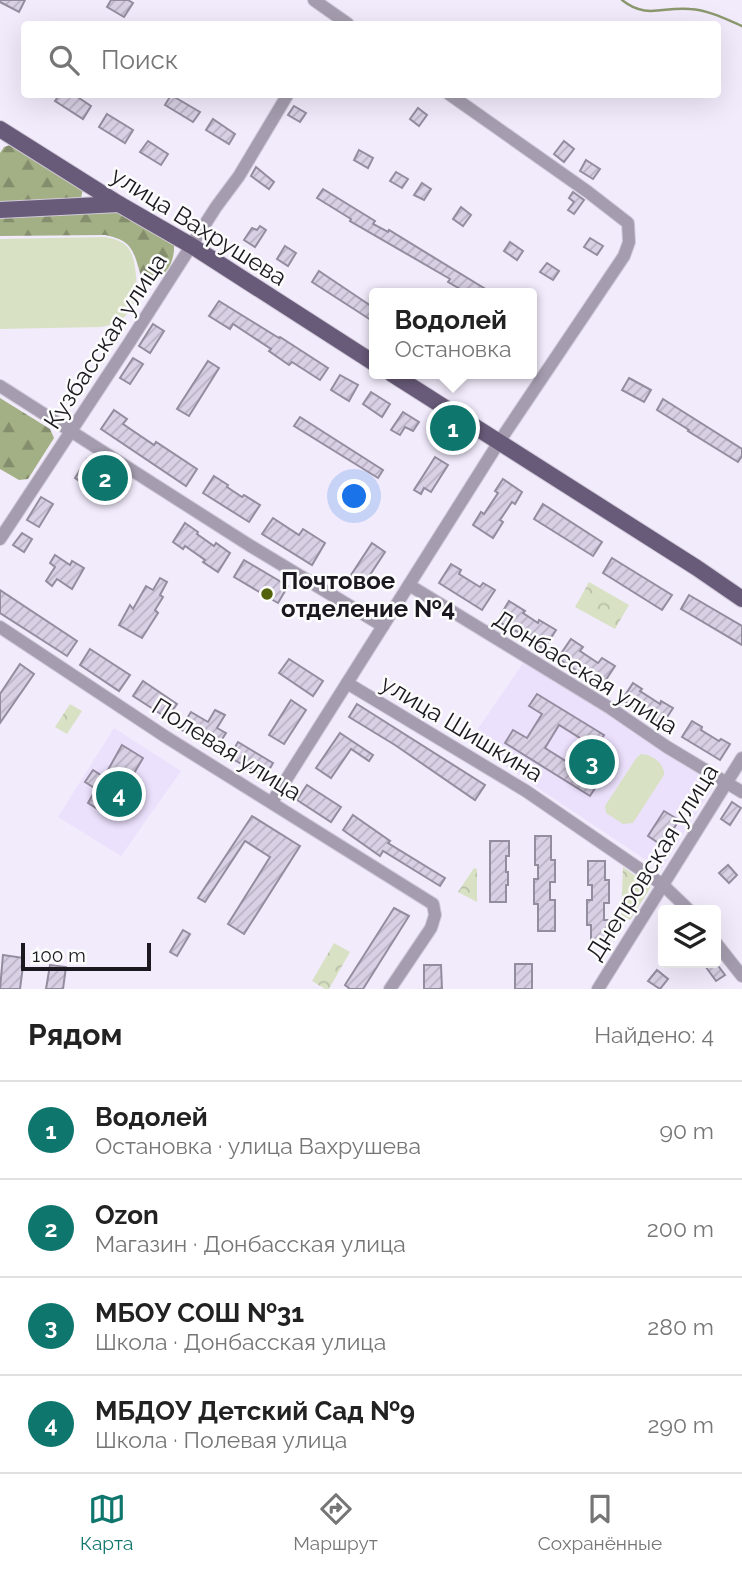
<!DOCTYPE html>
<html lang="ru">
<meta charset="utf-8">
<style>
:root{--surface:#fff;--page:#f2f2f2;--text:#222;--muted:#767676;--line:#e0e0e0;--accent:#0f766e}
body{margin:0;font-family:Raleway,sans-serif;background:var(--page);color:var(--text)}
.controls{position:absolute;right:21px;bottom:21px;display:grid;overflow:hidden;border-radius:7px;box-shadow:0 7px 28px #0002}
.controls button{width:63px;height:63px;display:grid;place-items:center;padding:0;border:0;border-bottom:2px solid var(--line);background:var(--surface);color:var(--text);font:35px sans-serif}
.scale{position:absolute;left:21px;bottom:18px;width:130px;box-sizing:border-box;padding-left:7px;border:4px solid #1b181f;border-top:0;font-size:19px;line-height:24px;white-space:nowrap;color:#1b181f;-webkit-text-stroke:5px #fcfcfc;paint-order:stroke}
.you{position:absolute;left:355px;top:497px;width:24px;height:24px;margin:-18px;border:5px solid #fff;border-radius:50%;background:#1a73e8;box-shadow:0 0 0 10px #1a73e833}
.badge{display:grid;place-items:center;width:46px;height:46px;border-radius:50%;background:var(--accent);color:#fff;font-size:23px;font-weight:700}
.pin{position:absolute;translate:-50% -50%;border:4px solid #fff;box-shadow:0 2px 7px #0006}
.popup{position:absolute;left:369px;top:288px;width:168px;height:91px;box-sizing:border-box;display:grid;place-content:center;border-radius:7px;background:var(--surface);filter:drop-shadow(0 2px 5px #0005);font-size:23px;white-space:nowrap;color:var(--muted)}
.popup b{font-size:26px;color:var(--text)}
.popup::after{content:'';position:absolute;left:50%;top:100%;margin-left:-14px;border:14px solid transparent;border-top-color:var(--surface)}
.list{margin:0;padding:0;list-style:none}
h2{display:flex;justify-content:space-between;align-items:center;height:91px;margin:0;padding:0 28px;font-size:30px}
h2 small{font-size:23px;font-weight:400;color:var(--muted)}
.list li{display:grid;grid-template-columns:46px 1fr auto;gap:21px;align-items:center;box-sizing:border-box;height:98px;padding:0 28px;border-top:2px solid var(--line)}
.list b{display:block;font-size:26px;white-space:nowrap}
.list p{margin:0;font-size:23px;white-space:nowrap;color:var(--muted)}
.list em{font-size:23px;font-style:normal;color:var(--muted)}
.icon{flex:none;width:38px;height:38px;fill:none;stroke:currentColor;stroke-width:2;stroke-linecap:round;stroke-linejoin:round}
.map{position:relative;flex:none;width:742px;height:989px;overflow:hidden}
.search{position:absolute;background:var(--surface);box-shadow:0 7px 28px #0002;left:21px;right:21px;top:21px;height:77px;display:flex;align-items:center;gap:18px;box-sizing:border-box;padding:0 24px;border-radius:7px;color:var(--muted);font-size:26px}
.sheet{height:483px;background:var(--surface)}
nav{display:flex;justify-content:space-around;align-items:center;box-sizing:border-box;height:98px;border-top:2px solid var(--line);background:var(--surface);font-size:19px;color:var(--muted)}
nav a{display:grid;justify-items:center;gap:4px}
nav .on{color:var(--accent)}
.map>svg:first-child{display:block}
.built{fill:#ece1fd}
.forest{fill:url(#forest-firs)}
.park{fill:url(#park-crowns)}
.garden{fill:#d8e1c4}
.lines{fill:none;stroke-linecap:round;stroke-linejoin:round}
.stream{stroke:#8c996f;stroke-width:2.5}
.building{fill:url(#building-hatch);stroke:#948c9f;stroke-width:2}
.minor-casing{stroke:#d0c9d9;stroke-width:14}
.major-casing{stroke:#d0c9d9;stroke-width:18}
.minor{stroke:#a59daf;stroke-width:12}
.major{stroke:#685a79;stroke-width:16}
.poi-dot{fill:#50620a;stroke:#fcfcfc;stroke-width:2.5}
.labels{text-anchor:middle;dominant-baseline:central;stroke-width:5;stroke-linejoin:round;paint-order:stroke}
.street-label{font-size:24px;fill:#1b181f;stroke:#fcfcfc}
.poi-label{font-size:24px;font-weight:bold;fill:#1b181f;stroke:#fcfcfc;text-anchor:start}
</style>
<div class="map">
<svg width="742" height="989" viewBox="0 0 742 989">
<defs>
<pattern id="forest-firs" width="22" height="20" patternUnits="userSpaceOnUse" patternTransform="scale(1.75)"><rect width="22" height="20" fill="#a3b085"/><path d="M5 1l3.5 6h-7zM16 11l3.5 6h-7z" fill="#848e6c"/></pattern>
<pattern id="park-crowns" width="20" height="18" patternUnits="userSpaceOnUse" patternTransform="scale(1.75)"><rect width="20" height="18" fill="#d8e1c4"/><path d="M2 6a3 3 0 1 1 6 0M12 15a3 3 0 1 1 6 0" fill="none" stroke="#b9c0a8"/></pattern>
<pattern id="building-hatch" width="6" height="6" patternUnits="userSpaceOnUse" patternTransform="scale(1.75)"><rect width="6" height="6" fill="#d9d0e5"/><path d="M-1 1l2-2M0 6l6-6M5 7l2-2" fill="none" stroke="#bab2c4"/></pattern>
</defs>
<rect width="100%" height="100%" fill="#f2ebfc"/>
<g class="built">
<path d="M525,660L717,781L661,870L469,742Z"/>
<path d="M114,728L181,771L121,856L58,817Z"/>
</g>
<g class="forest">
<path d="M10,145L83,189L81,198L0,202V153L4,147Z"/>
<path d="M113,211C137,217 155,231 174,245C175,258 168,278 152,278C150,278 143,277 142,276C140,274 139,269 138,266C132,245 127,240 105,235L0,236V217Z"/>
<path d="M0,398L50,429L54,438L28,479L19,480L0,469Z"/>
</g>
<g class="park">
<path d="M589,582L629,605L615,629L575,607Z"/>
<path d="M70,704L82,711L67,734L55,727Z"/>
<path d="M623,867L651,887L630,920L621,915Z"/>
<path d="M474,868L477,869V902L458,892Z"/>
<path d="M334,943L350,952L329,989H325L312,981Z"/>
</g>
<g class="garden">
<path d="M105,237C114,239 124,241 129,249C134,257 135,267 136,275C139,303 130,322 101,327L0,329V239Z"/>
<path d="M641,754C652,754 665,764 664,775L633,823L623,824L606,813L605,806L637,757Z"/>
</g>
<g class="lines">
<path class="stream" d="M622,0C647,20 663,6 690,9C708,10 726,19 742,26"/>
</g>
<g class="building">
<path d="M0,0H25L19,12L0,2Z"/>
<path d="M111,0H128L133,3L124,17L107,7Z"/>
<path d="M60,94H73L91,106L83,119L55,101Z"/>
<path d="M171,95L200,112L193,122L165,105Z"/>
<path d="M294,106L306,113L300,122L288,115Z"/>
<path d="M418,108L427,115L419,126L410,119Z"/>
<path d="M107,114L133,130L125,143L99,127Z"/>
<path d="M213,119L235,134L229,144L206,130Z"/>
<path d="M148,141L168,154L161,165L140,152Z"/>
<path d="M564,141L574,149L564,162L554,154Z"/>
<path d="M359,150L373,158L368,168L354,160Z"/>
<path d="M586,160L600,169L593,179L580,171Z"/>
<path d="M256,167L274,182L269,189L251,176Z"/>
<path d="M396,172L408,179L402,188L390,181Z"/>
<path d="M422,183L431,189L424,200L414,195Z"/>
<path d="M323,189L375,221L373,224L388,232L389,230L492,293H467L448,282L450,279L350,221L351,219L317,198Z"/>
<path d="M573,192L584,200L574,214L568,210L574,202L569,198Z"/>
<path d="M461,207L471,215L463,226L453,219Z"/>
<path d="M260,226L266,230L255,247L244,240L252,228L257,230Z"/>
<path d="M590,238L603,246L597,255L584,247Z"/>
<path d="M510,242L523,251L517,260L504,251Z"/>
<path d="M285,246L296,253L288,266L277,259Z"/>
<path d="M547,263L559,271L553,280L540,272Z"/>
<path d="M319,271L374,308V322L312,282Z"/>
<path d="M219,301L279,338L280,337L328,368L320,380L292,362L289,365L269,351L271,349L233,324L230,329L209,316Z"/>
<path d="M153,324L164,331L150,353L139,346Z"/>
<path d="M133,358L143,364L130,384L120,378Z"/>
<path d="M208,361L219,368L189,416L177,409Z"/>
<path d="M340,375L358,385L349,401L331,390Z"/>
<path d="M629,378L651,390L644,402L622,390Z"/>
<path d="M371,392L390,404L382,417L363,404Z"/>
<path d="M663,399L742,449V456L738,462L688,431L689,430L657,410Z"/>
<path d="M114,410L127,419L123,424L154,445L156,442L197,469L186,486L101,429Z"/>
<path d="M403,412L419,422L413,431L405,427L400,435L391,430Z"/>
<path d="M300,417L383,470L378,478L294,426Z"/>
<path d="M435,457L448,465L431,492L424,488L421,494L414,490Z"/>
<path d="M87,459L121,482L113,495L92,481L88,487L75,478Z"/>
<path d="M214,476L228,485L227,487L242,497L244,495L260,505L249,522L203,493Z"/>
<path d="M503,479L522,492L515,504L512,502L500,520L503,522L493,538L473,525L481,512L484,514L498,493L495,491Z"/>
<path d="M41,497L53,504L39,527L27,520Z"/>
<path d="M543,504L602,542L593,556L534,519Z"/>
<path d="M273,518L299,535L303,529L325,543L312,565L262,534Z"/>
<path d="M185,523L198,532L197,534L214,546L216,543L230,553L218,572L203,562L205,560L185,546L183,549L173,542Z"/>
<path d="M22,533L32,539L24,552L13,545Z"/>
<path d="M372,543L385,552L364,584L351,575Z"/>
<path d="M55,555L70,565L72,561L84,568L72,589L57,579L52,586L46,581L55,567L50,563Z"/>
<path d="M612,558L672,595L662,610L603,573Z"/>
<path d="M244,560L288,586L278,603L234,577Z"/>
<path d="M451,564L461,570L459,574L480,587L483,583L495,590L482,610L439,583Z"/>
<path d="M160,578L167,582L160,595L163,597L155,610L158,613L142,638L119,625L130,605L133,609L146,586L153,590Z"/>
<path d="M0,590L77,641L67,656L0,613Z"/>
<path d="M689,595L742,626V645L681,609Z"/>
<path d="M509,601L525,611L523,613L538,623L539,620L556,630L544,649L532,642L533,640L497,621Z"/>
<path d="M571,639L583,647L580,651L598,663L602,658L615,666L601,687L558,658Z"/>
<path d="M90,649L130,675L119,691L80,665Z"/>
<path d="M289,659L323,681L313,696L279,673Z"/>
<path d="M20,664L34,674L0,723V694Z"/>
<path d="M143,681L177,704L167,718L133,696Z"/>
<path d="M633,683L642,689L640,691L660,704L661,701L673,708L662,725L622,700Z"/>
<path d="M537,694L604,735L596,748L559,725L545,748L599,782L590,796L505,743L513,730L527,738L542,714L529,706Z"/>
<path d="M291,700L306,710L284,744L269,735Z"/>
<path d="M357,704L485,785L475,800L395,745L349,717Z"/>
<path d="M215,710L225,715L217,728L226,733L215,750L180,729L191,712L208,722Z"/>
<path d="M692,721L702,727L701,730L719,741L721,739L730,744L720,760L682,737Z"/>
<path d="M340,733L373,755L369,761L351,749L331,778L316,768Z"/>
<path d="M238,742L273,763L265,777L229,757Z"/>
<path d="M122,745L143,758L109,816L88,803L96,789L85,782L93,770L104,777Z"/>
<path d="M307,785L341,807L331,822L297,800Z"/>
<path d="M732,802L741,808L730,825L721,819Z"/>
<path d="M664,811L679,820L663,846L648,836Z"/>
<path d="M353,815L390,841L388,843L445,878L440,886L383,851L380,856L343,830Z"/>
<path d="M252,816L300,846L244,934L228,924L270,857L245,841L205,902L198,898Z"/>
<path d="M535,836H551V860H555V882H550V900H555V931H538V904H534V879H538V865H535Z"/>
<path d="M490,841H509V856H506V872H508V885H506V902H490Z"/>
<path d="M588,861H605V880H609V903H604V920H609V942H591V925H587V900H592V885H588Z"/>
<path d="M728,865L737,875L729,883L719,873Z"/>
<path d="M394,908L409,916L363,989H350L345,985Z"/>
<path d="M183,930L190,934L177,956L170,952Z"/>
<path d="M3,955L24,958L20,989H0Z"/>
<path d="M703,963H716L725,975L716,981Z"/>
<rect x="515" y="964" width="17" height="25"/>
<path d="M50,965L66,967L63,989H46Z"/>
<path d="M424,965H441L442,989H424Z"/>
<path d="M657,970L668,979L660,989L648,981Z"/>
</g>
<g class="lines">
<g class="minor-casing">
<g id="minor">
<path d="M314,0L348,24"/>
<path d="M0,386L249,545L383,626"/>
<path d="M0,539L129,343L216,207L239,176L288,94"/>
<path d="M409,585L610,708L667,747L742,792"/>
<path d="M0,627L166,737L433,904L435,915L431,928L390,989"/>
<path d="M347,683L526,791L663,885L689,910"/>
<path d="M272,802L499,442L624,256L629,242L628,223L588,192L449,94"/>
<path d="M716,943L742,976"/>
<path d="M598,989L742,758"/>
</g>
</g>
<g class="major-casing">
<g id="major">
<path d="M0,129L119,204L192,246L374,363"/>
<path d="M0,210L119,204"/>
<path d="M392,374L697,568L742,599"/>
</g>
</g>
<use href="#minor" class="minor"/>
<use href="#major" class="major"/>
</g>
<circle class="poi-dot" cx="267" cy="594" r="7"/>
<g class="labels">
<g class="street-label">
<text transform="translate(199 226) rotate(32)">улица Вахрушева</text>
<text transform="translate(105 341) rotate(-57)">Кузбасская улица</text>
<text transform="translate(586 672) rotate(32)">Донбасская улица</text>
<text transform="translate(462 728) rotate(31)">улица Шишкина</text>
<text transform="translate(227 749) rotate(32)">Полевая улица</text>
<text transform="translate(652 862) rotate(-58)">Днепровская улица</text>
</g>
<g class="poi-label">
<text x="281" y="580">Почтовое<tspan x="281" dy="28">отделение №4</tspan></text>
</g>
</g>
</svg>
<div class="controls">
<button><svg class="icon" aria-label="layers" viewBox="0 0 24 24"><path d="M12 4l9 5-9 5-9-5zM3 14l9 5 9-5"/></svg></button>
</div>
<div class="scale">100 m</div>
<div class="you"></div>
<div class="pin badge" style="left:453px;top:428px">1</div>
<div class="popup"><b>Водолей</b>Остановка</div>
<div class="pin badge" style="left:105px;top:478px">2</div>
<div class="pin badge" style="left:592px;top:762px">3</div>
<div class="pin badge" style="left:119px;top:794px">4</div>
<div class="search"><svg class="icon" aria-label="search" viewBox="0 0 24 24"><circle cx="10" cy="10" r="6"/><path d="M15 15l6 6"/></svg>Поиск</div>
</div>
<section class="sheet">
<h2>Рядом<small>Найдено: 4</small></h2>
<ul class="list">
<li><span class="badge">1</span><div><b>Водолей</b><p>Остановка · улица Вахрушева</p></div><em>90 m</em></li>
<li><span class="badge">2</span><div><b>Ozon</b><p>Магазин · Донбасская улица</p></div><em>200 m</em></li>
<li><span class="badge">3</span><div><b>МБОУ СОШ №31</b><p>Школа · Донбасская улица</p></div><em>280 m</em></li>
<li><span class="badge">4</span><div><b>МБДОУ Детский Сад №9</b><p>Школа · Полевая улица</p></div><em>290 m</em></li>
</ul>
</section>
<nav>
<a class="on"><svg class="icon" aria-label="map" viewBox="0 0 24 24"><path d="M3 6l6-2 6 2 6-2v14l-6 2-6-2-6 2zM9 4v14M15 6v14"/></svg>Карта</a>
<a><svg class="icon" aria-label="directions" viewBox="0 0 24 24"><path d="M12 3l9 9-9 9-9-9zM9 14v-3h6M13 9l2 2-2 2"/></svg>Маршрут</a>
<a><svg class="icon" aria-label="saved" viewBox="0 0 24 24"><path d="M7 4h10v16l-5-4-5 4z"/></svg>Сохранённые</a>
</nav>
